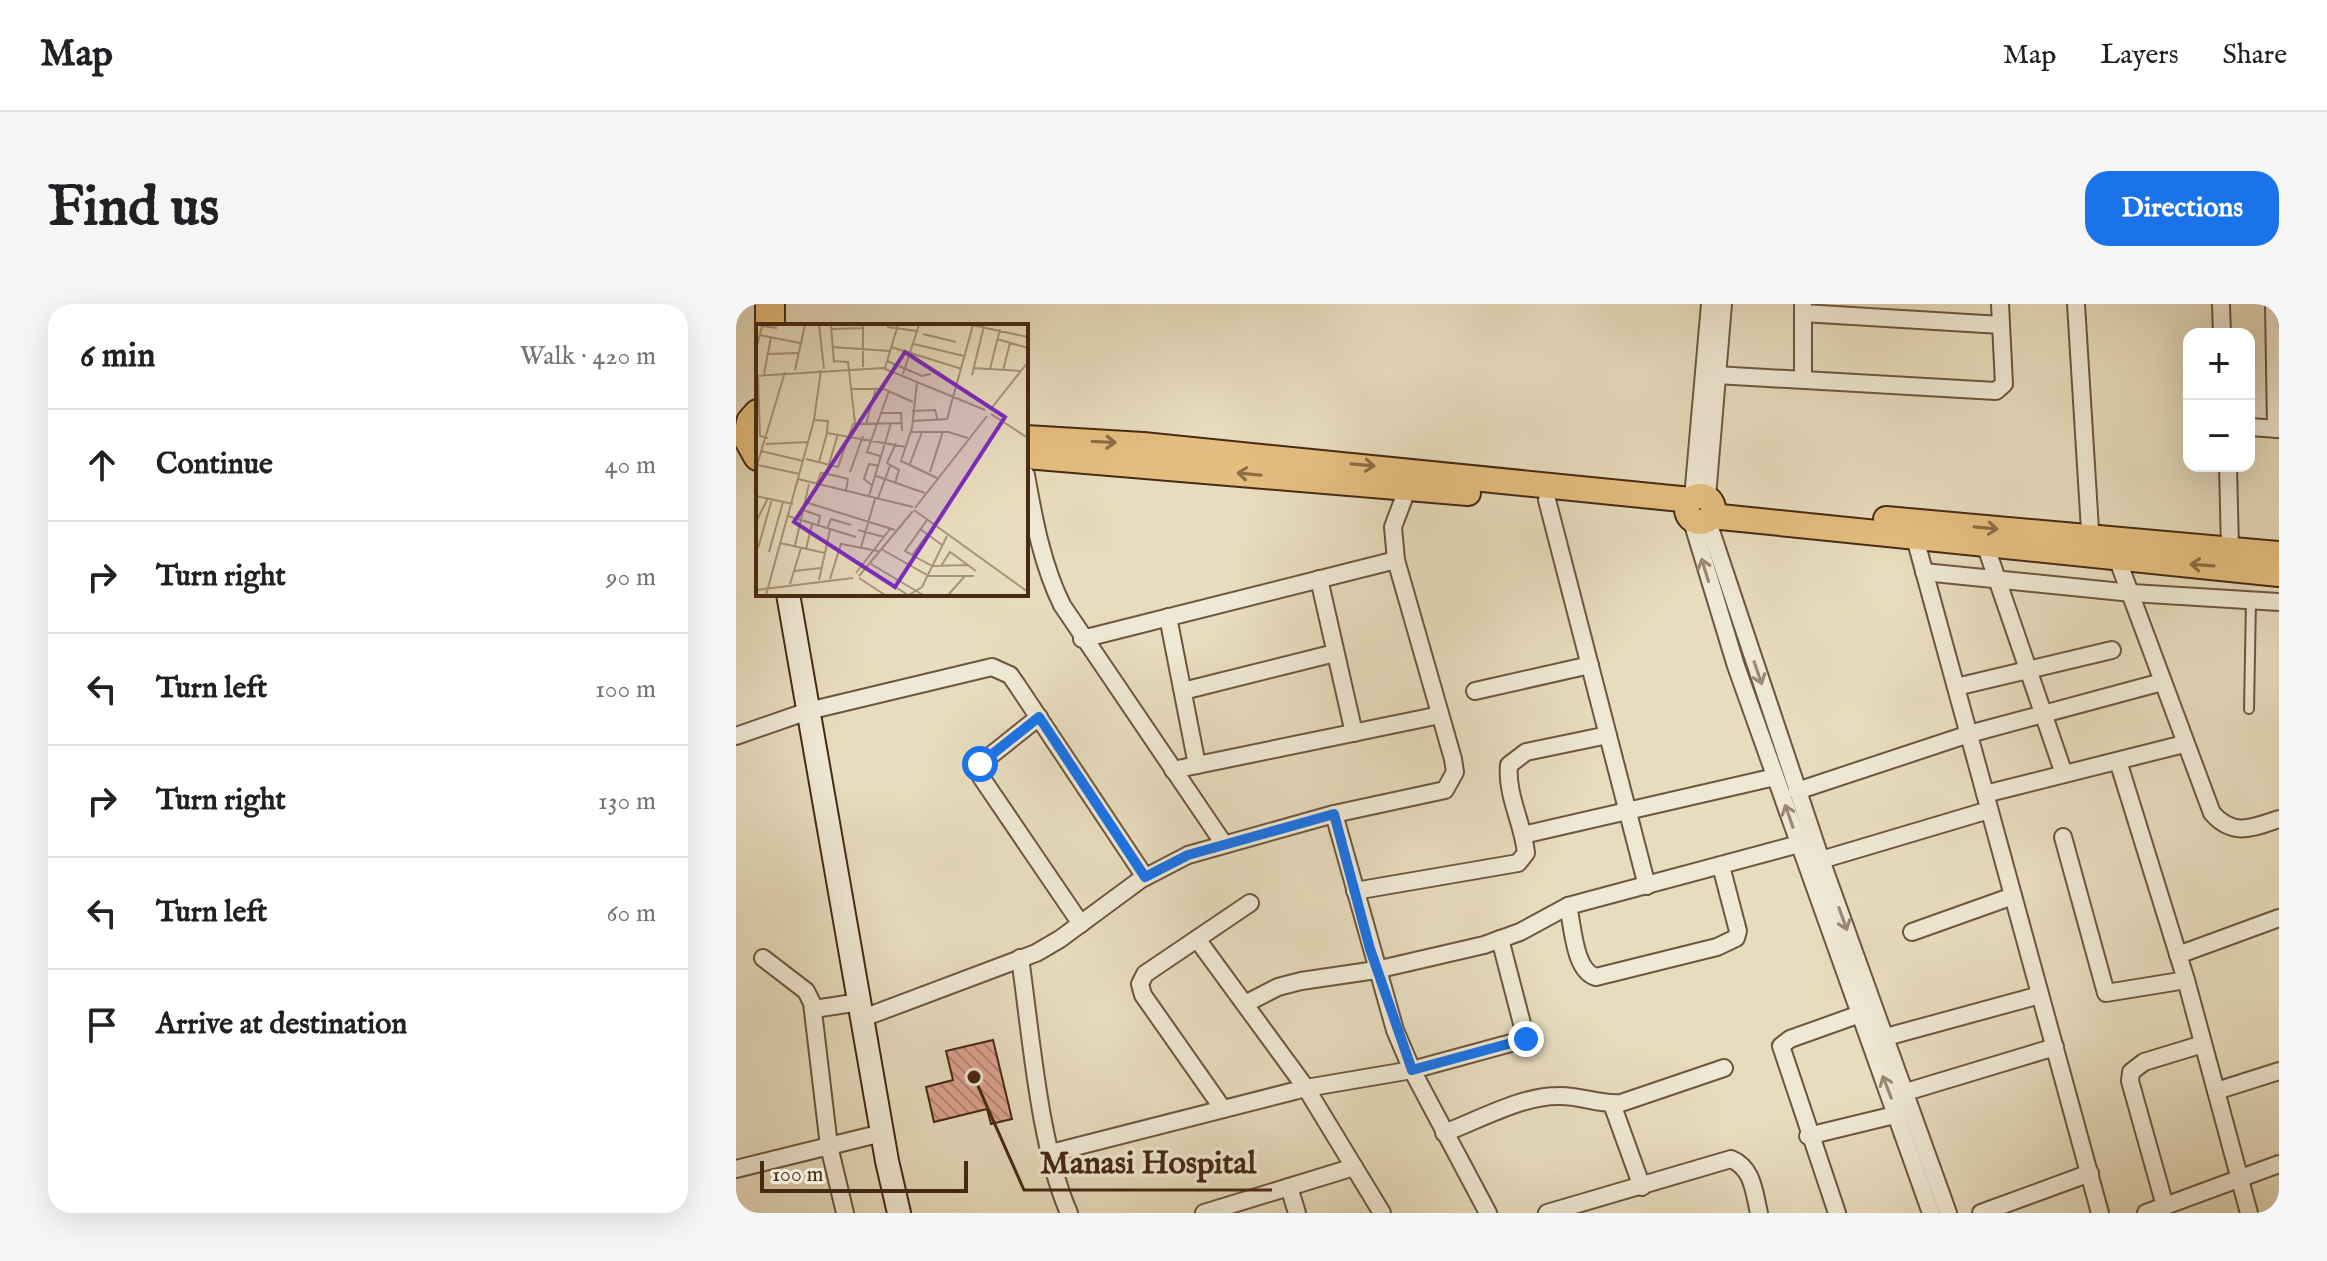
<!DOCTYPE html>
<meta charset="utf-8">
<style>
:root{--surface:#fff;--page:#f6f6f6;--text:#202124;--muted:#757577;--line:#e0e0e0;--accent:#1a73e8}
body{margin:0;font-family:"IM FELL English",serif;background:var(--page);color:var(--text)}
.controls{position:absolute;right:24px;top:24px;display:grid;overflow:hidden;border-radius:16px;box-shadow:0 8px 32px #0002}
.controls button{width:72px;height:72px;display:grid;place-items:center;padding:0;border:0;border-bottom:2px solid var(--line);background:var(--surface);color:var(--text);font:40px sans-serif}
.scale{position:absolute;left:24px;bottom:20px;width:208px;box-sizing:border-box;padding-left:8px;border:4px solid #462a13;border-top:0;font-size:22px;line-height:28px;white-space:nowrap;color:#462a13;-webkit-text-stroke:6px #efe8d4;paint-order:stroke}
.stop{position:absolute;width:24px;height:24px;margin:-18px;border:6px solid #1a73e8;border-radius:50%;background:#fff}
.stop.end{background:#1a73e8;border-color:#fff;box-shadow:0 2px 8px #0008}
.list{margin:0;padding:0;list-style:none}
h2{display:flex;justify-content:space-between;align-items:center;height:104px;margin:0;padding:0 32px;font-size:34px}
h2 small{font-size:26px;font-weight:400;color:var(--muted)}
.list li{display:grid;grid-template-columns:52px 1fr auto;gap:24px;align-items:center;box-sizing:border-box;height:112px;padding:0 32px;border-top:2px solid var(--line)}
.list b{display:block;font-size:30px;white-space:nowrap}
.list em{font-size:26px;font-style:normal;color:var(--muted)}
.icon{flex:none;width:44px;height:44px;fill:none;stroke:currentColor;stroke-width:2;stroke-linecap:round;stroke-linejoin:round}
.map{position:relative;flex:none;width:1543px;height:909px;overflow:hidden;border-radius:24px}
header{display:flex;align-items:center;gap:48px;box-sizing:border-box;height:112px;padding:0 40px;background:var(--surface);border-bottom:2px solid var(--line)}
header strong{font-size:38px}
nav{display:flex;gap:44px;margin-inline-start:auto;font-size:28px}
.intro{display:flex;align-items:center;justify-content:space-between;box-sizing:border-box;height:192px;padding:0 48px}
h1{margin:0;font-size:56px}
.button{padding:20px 36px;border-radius:24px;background:var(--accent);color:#fff;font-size:28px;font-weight:700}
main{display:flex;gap:48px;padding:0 48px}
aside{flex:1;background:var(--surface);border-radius:24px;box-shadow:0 8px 32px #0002}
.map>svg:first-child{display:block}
.building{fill:url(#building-back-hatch);stroke:#462a13;stroke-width:2}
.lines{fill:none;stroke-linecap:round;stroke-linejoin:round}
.lane-casing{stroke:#6e563e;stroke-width:12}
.street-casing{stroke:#6e563e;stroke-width:20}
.secondary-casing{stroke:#462a13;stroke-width:26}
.primary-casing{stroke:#462a13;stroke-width:28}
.highway-casing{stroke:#462a13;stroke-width:32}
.lane{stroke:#efe8d4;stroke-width:8}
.street{stroke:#efe8d4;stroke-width:16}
.secondary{stroke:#efe8d4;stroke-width:22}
.primary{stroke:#e4be7e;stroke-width:24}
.highway{stroke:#e4be7e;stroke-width:28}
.oneway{stroke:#8d6d43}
.oneway2{stroke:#9a8974}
.route{stroke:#1a73e8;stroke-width:10}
.inset-road{fill:none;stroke:#a79579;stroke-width:2}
.view{fill:#7b2cbf;fill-opacity:0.15;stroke:#7b2cbf;stroke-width:4}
.inset-edge{fill:none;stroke:#462a13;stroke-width:4}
.leader{fill:none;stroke:#462a13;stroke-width:3}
.callout-dot{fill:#462a13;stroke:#efe8d4;stroke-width:3}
.callout-label{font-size:32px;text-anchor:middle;font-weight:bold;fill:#462a13;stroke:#efe8d4;stroke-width:7;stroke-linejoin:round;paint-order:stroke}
</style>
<header>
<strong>Map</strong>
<nav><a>Map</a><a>Layers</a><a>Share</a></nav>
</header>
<div class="intro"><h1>Find us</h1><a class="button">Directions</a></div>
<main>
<aside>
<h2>6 min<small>Walk · 420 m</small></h2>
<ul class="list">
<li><svg class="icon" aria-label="ahead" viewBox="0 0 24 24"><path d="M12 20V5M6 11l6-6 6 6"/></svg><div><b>Continue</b></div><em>40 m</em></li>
<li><svg class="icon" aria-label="right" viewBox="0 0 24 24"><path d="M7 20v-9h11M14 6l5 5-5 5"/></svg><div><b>Turn right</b></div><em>90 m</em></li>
<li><svg class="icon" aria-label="left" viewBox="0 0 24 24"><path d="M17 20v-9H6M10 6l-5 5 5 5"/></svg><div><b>Turn left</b></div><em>100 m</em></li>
<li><svg class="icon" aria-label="right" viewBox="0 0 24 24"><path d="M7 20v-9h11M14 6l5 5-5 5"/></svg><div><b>Turn right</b></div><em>130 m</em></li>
<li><svg class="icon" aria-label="left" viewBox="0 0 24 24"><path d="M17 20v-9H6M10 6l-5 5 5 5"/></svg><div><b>Turn left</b></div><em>60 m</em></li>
<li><svg class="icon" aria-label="arrive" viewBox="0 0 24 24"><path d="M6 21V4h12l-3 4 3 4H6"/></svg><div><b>Arrive at destination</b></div></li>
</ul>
</aside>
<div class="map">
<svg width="1543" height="909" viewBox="0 0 1543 909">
<defs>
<pattern id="building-back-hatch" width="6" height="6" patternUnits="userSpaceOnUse" patternTransform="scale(2)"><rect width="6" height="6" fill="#dba38f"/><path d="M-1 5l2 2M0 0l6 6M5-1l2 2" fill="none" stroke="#b38574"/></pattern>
</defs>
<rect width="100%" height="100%" fill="#e7dcbd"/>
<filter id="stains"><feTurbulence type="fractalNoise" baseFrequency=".0025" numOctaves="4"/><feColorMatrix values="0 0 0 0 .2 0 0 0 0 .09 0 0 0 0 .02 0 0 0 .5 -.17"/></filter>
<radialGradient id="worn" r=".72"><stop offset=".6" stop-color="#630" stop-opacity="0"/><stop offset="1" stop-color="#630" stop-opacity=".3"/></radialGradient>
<path class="building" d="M257,736L276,815L255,820L251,805L198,818L190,783L217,776L210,747Z"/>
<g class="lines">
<g class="lane-casing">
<path id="lane" d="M1513,405L1515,296"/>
</g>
<g class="street-casing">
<g id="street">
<path d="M1340,0L1355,242"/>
<path d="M1485,0L1486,30"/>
<path d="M1538,0L1540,125"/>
<path d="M1067,9L1265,21"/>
<path d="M980,71L1260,87L1268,80L1264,0"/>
<path d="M1067,75V2"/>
<path d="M1513,123L1543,125"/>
<path d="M1492,162L1494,244"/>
<path d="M290,171C298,216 306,260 326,301L488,540"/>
<path d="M971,193L987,0"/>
<path d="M957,194L974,0"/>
<path d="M811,196L911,582"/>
<path d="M955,214L1000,362L1195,909"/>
<path d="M971,215L1085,556L1212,909"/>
<path d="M1179,234L1364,909"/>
<path d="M1250,243L1328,470"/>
<path d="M1381,254L1476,509C1497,533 1516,524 1543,515"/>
<path d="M1188,268L1396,289L1543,298"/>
<path d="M583,275L618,429"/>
<path d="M432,313L461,461"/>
<path d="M346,335L660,256"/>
<path d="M1220,383L1376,346"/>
<path d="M447,387L599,349"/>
<path d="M739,387L854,361"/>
<path d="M303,413L244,460L245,473L345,620"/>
<path d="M0,432L72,407L256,363L274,371L281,381L409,573"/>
<path d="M1382,457L1450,676L1513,909"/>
<path d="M437,466L704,411"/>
<path d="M1061,487L1233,430L1426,378"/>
<path d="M1249,490L1448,440"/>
<path d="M598,510L659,726L676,766L752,909"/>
<path d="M787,531L1039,473"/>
<path d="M1327,533L1370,689L1450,676"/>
<path d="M1085,556L1253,506"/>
<path d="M619,587L782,559L790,549C787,519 770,491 773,461L790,448L872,431"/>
<path d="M832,602C837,622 838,667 860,673L981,643L1000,634L1002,627L985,562"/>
<path d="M1176,628L1277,592"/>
<path d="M461,635L570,784L646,909"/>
<path d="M1442,651L1543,614"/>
<path d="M27,654L70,687L76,699L93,842L109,909"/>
<path d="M284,654C295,730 303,841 333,909"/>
<path d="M509,700L542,683L565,677L640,666L748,641L784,628L832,602L1063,540"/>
<path d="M78,705L124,698"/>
<path d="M127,714L300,649L324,635L404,576L452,551L598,510L709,486L719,468L717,455L660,256L657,223L672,183"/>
<path d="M1150,733L1304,691"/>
<path d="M1480,787L1543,767"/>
<path d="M1170,788L1319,743"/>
<path d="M876,800L906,883"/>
<path d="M487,805L407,691L404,680L409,670L514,599"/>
<path d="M708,829C743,816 785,792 822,792C844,791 863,801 885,799L988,764"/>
<path d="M1072,832L1171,808"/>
<path d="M315,849L570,784L676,766L790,735L764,635"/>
<path d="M0,865L146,829"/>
<path d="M553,883L561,909"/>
<path d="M1429,902L1394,777L1395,768L1408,758L1467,740"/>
<path d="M468,909L618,863"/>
<path d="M811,909L995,855C1017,864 1018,888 1023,909"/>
<path d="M1101,909L1045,742L1054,735L1124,710"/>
<path d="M1245,909L1354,869"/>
<path d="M1410,909L1543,860"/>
</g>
</g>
<g class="secondary-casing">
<path id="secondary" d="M52,290L151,857L163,909"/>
</g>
<g class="primary-casing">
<g id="primary">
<path d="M290,134L407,141L955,196"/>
<path d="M290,152L732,189"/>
<circle cx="964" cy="205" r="13"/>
<path d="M975,212L1543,270"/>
<path d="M1150,215L1543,250"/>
</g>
</g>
<g class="highway-casing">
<g id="highway">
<path d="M34,22V0"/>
<path d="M22,110L15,118L12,134L22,152"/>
</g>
</g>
<use href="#lane" class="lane"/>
<use href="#street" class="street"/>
<use href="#secondary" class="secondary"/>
<use href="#primary" class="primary"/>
<use href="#highway" class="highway"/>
</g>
<defs><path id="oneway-shaft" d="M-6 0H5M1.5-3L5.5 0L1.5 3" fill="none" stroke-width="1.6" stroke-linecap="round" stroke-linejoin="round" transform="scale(2)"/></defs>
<g class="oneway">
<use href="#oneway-shaft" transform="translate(368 138) rotate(3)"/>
<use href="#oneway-shaft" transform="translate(627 161) rotate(5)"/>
<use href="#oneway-shaft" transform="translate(513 170) rotate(-175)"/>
<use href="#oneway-shaft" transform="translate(1250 224) rotate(5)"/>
<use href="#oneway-shaft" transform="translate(1466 261) rotate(-176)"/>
</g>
<g class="oneway2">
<use href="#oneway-shaft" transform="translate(969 266) rotate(-107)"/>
<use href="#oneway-shaft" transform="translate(1022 369) rotate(71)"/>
<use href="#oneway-shaft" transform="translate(1053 512) rotate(-109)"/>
<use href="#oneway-shaft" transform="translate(1107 615) rotate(70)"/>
<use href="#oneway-shaft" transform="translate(1151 783) rotate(-111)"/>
</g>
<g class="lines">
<path class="route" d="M244,460L303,413L409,573L452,551L598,510L634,645L676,766L790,735"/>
</g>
<g transform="translate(20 20)">
<rect width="272" height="272" fill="#e7dcbd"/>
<path class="inset-road" d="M63,1L68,45M75,1L78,39M107,1V43M216,1L272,13M131,3L161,7M75,5L107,4M167,10L200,18M4,11L44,19M241,15L272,24M158,20L208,32M76,23L134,27M135,23L206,45M0,26L6,2L21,4M12,30L42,29M77,37L92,38L99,99M131,37L166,52L175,50M129,44L142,1M217,44L264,47M234,45L244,5M39,46L49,1M247,46L254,19M29,48L1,141L44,150M8,50L15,13M147,50L163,1M216,51L228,2M0,52L127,44L229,86M2,52L4,112L12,114M161,58L156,104L145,137L181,154M94,65H128L157,78M234,86L272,38M156,87L179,86L182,97M125,89H145L146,107M235,90L272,114M58,96L72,97L71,109L150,123M157,97L191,95L217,1M110,100L120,64M155,108H192L212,114M10,120L52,118M5,127L47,137M124,132L111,128L133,67M50,135L82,143L97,100L146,99M63,138L71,109M73,140L82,110M153,142L166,108M94,148L107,112M174,148L187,107M120,152L169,169M42,155L157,183M61,159L65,149L81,152L92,155L90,166M139,159L143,146L131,139L140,119M117,162L108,155L113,140L123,142M0,172L37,180M113,172L135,99M122,174L134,142M49,178L139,206M159,184L231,92M47,186L64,192L62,202M158,186L272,268M32,192L100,213M171,196L149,227L176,242L212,241M0,198L12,174M71,205L75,195L95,201M164,205L186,221M102,206L128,213M24,219L69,229M39,222L53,160M105,223L119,175M2,224L16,175M50,225L56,200M125,225L173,252H218M13,228L27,178M156,231L172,210M115,240L167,271M185,242L194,228L220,247M38,247L65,244M100,249L134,205M103,252L157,187M103,254L129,271M125,254L152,271M74,255L85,220L122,227M63,256L74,206M34,260L45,224M0,266L97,254M10,271L58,96L65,46M153,271L166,263L191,212M192,271L209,252"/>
<path class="view" d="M149,28L249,93L139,263L38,198Z"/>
<rect width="272" height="272" class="inset-edge"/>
</g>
<path class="leader" d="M238 773L288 886H536"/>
<circle class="callout-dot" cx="238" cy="773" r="8"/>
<g class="callout-label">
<text x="412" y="869">Manasi Hospital</text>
</g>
<rect width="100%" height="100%" filter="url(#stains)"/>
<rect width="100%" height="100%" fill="url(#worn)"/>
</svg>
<div class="controls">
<button>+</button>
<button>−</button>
</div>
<div class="scale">100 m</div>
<div class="stop" style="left:244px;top:460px"></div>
<div class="stop end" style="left:790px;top:735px"></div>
</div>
</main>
